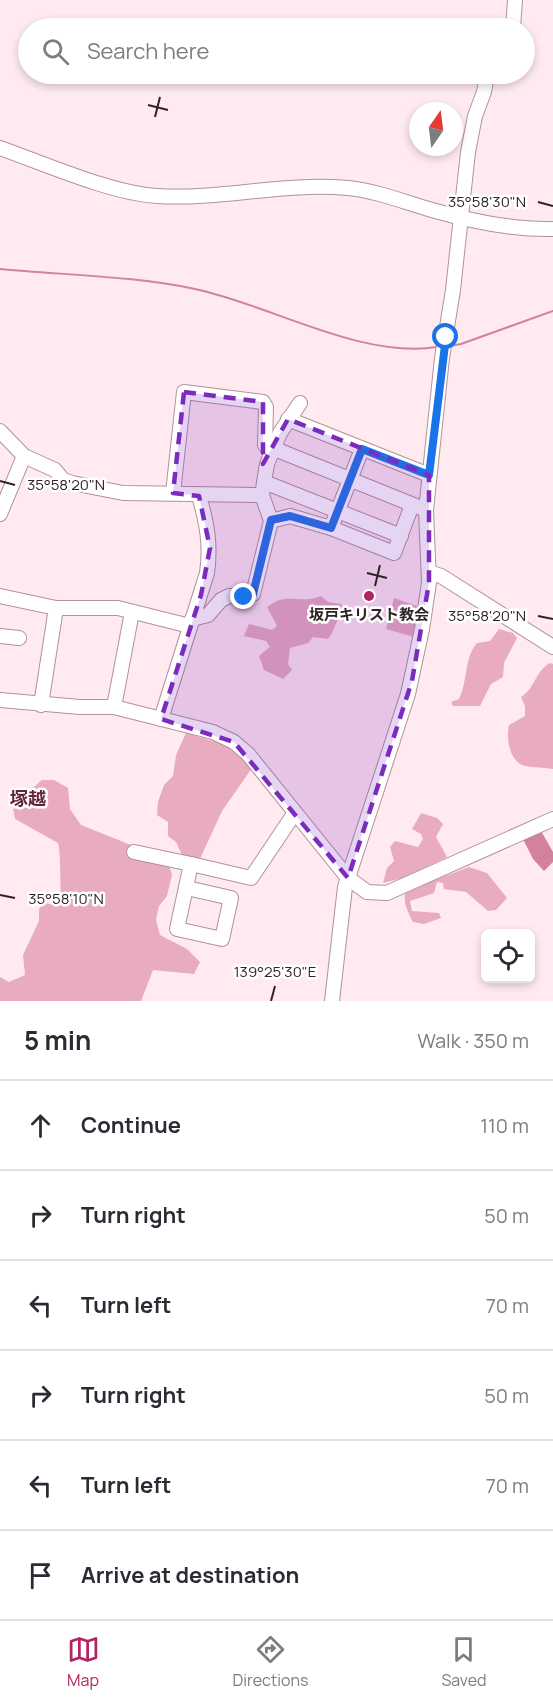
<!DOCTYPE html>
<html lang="en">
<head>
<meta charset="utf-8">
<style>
	:root { --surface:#fff; --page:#f7f7f7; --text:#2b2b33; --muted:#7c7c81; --line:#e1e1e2; --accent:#b02563 }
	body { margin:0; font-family:Manrope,"Noto Sans JP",sans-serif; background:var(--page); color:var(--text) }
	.controls { position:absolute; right:18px; bottom:18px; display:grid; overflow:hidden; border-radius:9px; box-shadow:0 3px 9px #0003 }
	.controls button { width:54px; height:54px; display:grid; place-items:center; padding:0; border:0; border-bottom:2px solid var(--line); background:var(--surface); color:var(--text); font:30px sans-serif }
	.compass { position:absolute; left:409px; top:102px; width:54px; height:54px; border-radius:50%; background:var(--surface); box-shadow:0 3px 9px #0003; rotate:14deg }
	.stop { position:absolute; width:18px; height:18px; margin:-14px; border:4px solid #1a73e8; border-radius:50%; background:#fff }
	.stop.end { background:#1a73e8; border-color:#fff; box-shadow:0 2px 6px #0008 }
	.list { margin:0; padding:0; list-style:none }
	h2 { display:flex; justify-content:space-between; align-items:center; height:78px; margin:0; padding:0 24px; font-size:26px }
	h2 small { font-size:20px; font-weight:400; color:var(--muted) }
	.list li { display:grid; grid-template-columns:39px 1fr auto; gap:18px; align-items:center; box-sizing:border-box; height:90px; padding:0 24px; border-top:2px solid var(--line) }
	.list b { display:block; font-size:22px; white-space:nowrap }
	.list em { font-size:20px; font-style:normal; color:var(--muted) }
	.icon { flex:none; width:33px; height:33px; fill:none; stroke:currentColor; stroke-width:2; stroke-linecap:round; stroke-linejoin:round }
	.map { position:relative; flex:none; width:553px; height:1001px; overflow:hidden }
	.search { position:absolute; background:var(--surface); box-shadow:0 3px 9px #0003; left:18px; right:18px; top:18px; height:66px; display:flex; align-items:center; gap:15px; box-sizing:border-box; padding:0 21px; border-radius:33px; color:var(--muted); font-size:22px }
	.sheet { height:618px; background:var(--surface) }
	nav { display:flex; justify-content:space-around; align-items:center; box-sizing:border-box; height:84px; border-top:2px solid var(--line); background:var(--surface); font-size:16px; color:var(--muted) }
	nav a { display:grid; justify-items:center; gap:3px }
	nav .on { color:var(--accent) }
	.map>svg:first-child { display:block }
	.green { fill:#e8acbe }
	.water { fill:#d2829c }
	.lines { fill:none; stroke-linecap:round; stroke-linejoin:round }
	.stream { stroke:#d2829c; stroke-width:2 }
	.minor-casing { stroke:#b1929b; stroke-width:16 }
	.minor { stroke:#fff; stroke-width:14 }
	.route { stroke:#1a73e8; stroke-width:8 }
	.marked { fill:#7b2cbf; fill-opacity:0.2; stroke:#7b2cbf; stroke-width:4.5; stroke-dasharray:12 8; stroke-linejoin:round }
	.ticks { fill:none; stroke:#2f2326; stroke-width:2 }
	.poi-dot { fill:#b02563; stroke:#fff; stroke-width:2 }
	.labels { text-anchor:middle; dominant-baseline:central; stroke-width:5; stroke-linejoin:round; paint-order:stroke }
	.poi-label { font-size:15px; font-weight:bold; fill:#2f2326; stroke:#fff }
	.quarter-label { font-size:18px; font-weight:bold; fill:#66233d; stroke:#fff }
	.ticks-label { font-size:15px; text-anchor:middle; fill:#2f2326; stroke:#fff; stroke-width:5; stroke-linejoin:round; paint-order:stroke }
</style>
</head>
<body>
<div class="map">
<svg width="553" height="1001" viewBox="0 0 553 1001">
	<rect width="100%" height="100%" fill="#ffeaf0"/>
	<g class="green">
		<path d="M321 596 328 602 341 604 344 610C336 619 335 630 328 639L313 637 308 643 290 648 288 664 292 670 283 679 264 670 259 656 270 647 266 641 244 636 249 624 272 630 277 626 267 607C288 591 298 605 321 596Z"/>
		<path d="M394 598 420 607 414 637 386 629Z"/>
		<path d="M499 629 513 633 517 638 504 663 503 677 491 684 480 706H453L451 702 459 699C468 681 464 658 477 643L490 641Z"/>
		<path d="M550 663 553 664V769C543 767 534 768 525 766 509 762 506 738 509 725L525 716V706L521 697C535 689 535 671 550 663Z"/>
		<path d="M186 733 233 747 252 768 222 811 199 861 183 857 176 842 168 836V822L157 815 158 802 164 785 173 776 176 755Z"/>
		<path d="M42 780H54L68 788 70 809 81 825 161 857 169 865 172 875 167 896 159 906 156 920 160 935 187 949 200 962 194 974 153 970 141 1001H0V977L9 982 25 975 23 955 39 921V909L44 903 55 905 61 897C60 884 61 852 58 843L15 819 13 807 16 793 34 787Z"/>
		<path d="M421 813 437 818 443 824 436 837 447 857 403 878 383 883 387 868 394 861 390 847 395 841 418 847 423 839 421 834 412 829Z"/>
		<path d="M469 867 487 873 507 898 496 910 488 911 466 892 444 889 443 883 437 882 434 893 410 901 412 911 439 913 441 918 424 924 413 922C408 913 402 900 406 891Z"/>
	</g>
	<path class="water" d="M541 831 553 852V862L544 871 533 859 523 839Z"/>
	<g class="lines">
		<g class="stream">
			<path d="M0 269C62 275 135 276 195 289 271 305 360 359 437 347"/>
			<path d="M449 346 461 344 553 311"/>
		</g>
		<defs>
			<g id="minor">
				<path d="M513 28 515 0"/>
				<path d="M0 148C46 164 110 193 157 196 221 200 284 182 348 188 377 191 404 202 432 210 470 221 513 230 553 229"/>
				<path d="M288 419 429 475"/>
				<path d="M0 431 24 456 55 470 63 480 72 483 123 493 262 495"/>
				<path d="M264 482 401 536"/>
				<path d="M173 493 184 392 263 402 266 407 265 445 426 510"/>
				<path d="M0 514 24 456"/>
				<path d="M271 521 290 516 331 528 394 553 412 505"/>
				<path d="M331 528 362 449"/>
				<path d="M429 572 441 576 553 647"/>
				<path d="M0 596 56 608H118L190 626"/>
				<path d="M192 619 208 615 221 600 229 596 244 597 253 594 271 521 262 495 267 464 280 433 300 403"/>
				<path d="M0 636 19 638"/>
				<path d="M0 700 80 707H114L213 732 234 742 248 754 348 878 367 892 387 893 553 819"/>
				<path d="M41 705 56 608"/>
				<path d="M114 707 132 612"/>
				<path d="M161 719 207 573C211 545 207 523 199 496"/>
				<path d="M134 852 191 864 177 929 222 939 231 898 187 888"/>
				<path d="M191 864 251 878 294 814"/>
				<path d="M332 1001 345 887 408 694 422 629 429 583 426 510 442 358 453 290 468 152 475 116 484 92 487 74"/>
			</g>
		</defs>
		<use href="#minor" class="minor-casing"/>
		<use href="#minor" class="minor"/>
	</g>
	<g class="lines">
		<path class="route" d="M244 597 253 594 271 520 290 516 331 528 362 449 429 475 446 337"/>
	</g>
	<path class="marked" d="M184 392 263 402V464L288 419 429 475V583L412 681 348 878 234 742 161 719 201 595 210 548 199 496 173 493Z"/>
	<path class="ticks" d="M148 105 168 110M155 117 160 97M538 202 553 206M0 481 15 485M367 573 387 578M375 586 380 565M538 616 553 619M0 895 15 898M271 1001 275 986"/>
	<circle class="poi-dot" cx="369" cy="596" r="6"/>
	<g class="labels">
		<g class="poi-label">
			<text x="369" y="614">坂戸キリスト教会</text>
		</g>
		<g class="quarter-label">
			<text x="28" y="798">塚越</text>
		</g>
	</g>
	<g class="ticks-label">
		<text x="487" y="207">35°58'30"N</text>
		<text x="66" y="490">35°58'20"N</text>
		<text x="487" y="621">35°58'20"N</text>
		<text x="66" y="904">35°58'10"N</text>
		<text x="275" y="977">139°25'30"E</text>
	</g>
</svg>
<div class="controls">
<button><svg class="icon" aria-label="locate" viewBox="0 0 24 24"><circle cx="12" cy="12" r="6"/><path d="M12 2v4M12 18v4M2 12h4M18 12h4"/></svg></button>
</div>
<svg class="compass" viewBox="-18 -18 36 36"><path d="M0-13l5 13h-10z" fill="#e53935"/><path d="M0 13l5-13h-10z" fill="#7c7c81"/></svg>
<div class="stop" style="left:446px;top:337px"></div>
<div class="stop end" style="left:244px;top:597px"></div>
<div class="search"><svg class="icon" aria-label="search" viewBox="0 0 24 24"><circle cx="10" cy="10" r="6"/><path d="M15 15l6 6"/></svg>Search here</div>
</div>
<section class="sheet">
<h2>5 min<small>Walk · 350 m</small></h2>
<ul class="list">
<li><svg class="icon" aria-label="ahead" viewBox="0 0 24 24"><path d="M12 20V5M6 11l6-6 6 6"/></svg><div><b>Continue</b></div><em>110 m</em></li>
<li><svg class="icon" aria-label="right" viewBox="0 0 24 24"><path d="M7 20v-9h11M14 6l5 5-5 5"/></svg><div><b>Turn right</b></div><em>50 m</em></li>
<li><svg class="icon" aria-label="left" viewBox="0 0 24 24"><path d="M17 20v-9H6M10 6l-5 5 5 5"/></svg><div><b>Turn left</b></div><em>70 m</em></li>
<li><svg class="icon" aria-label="right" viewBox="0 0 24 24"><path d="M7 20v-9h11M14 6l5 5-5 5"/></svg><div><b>Turn right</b></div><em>50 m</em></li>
<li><svg class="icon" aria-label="left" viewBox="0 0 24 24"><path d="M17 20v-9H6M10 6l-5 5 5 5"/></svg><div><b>Turn left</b></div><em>70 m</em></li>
<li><svg class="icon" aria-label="arrive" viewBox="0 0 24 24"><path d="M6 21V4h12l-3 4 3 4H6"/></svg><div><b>Arrive at destination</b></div></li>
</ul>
</section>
<nav>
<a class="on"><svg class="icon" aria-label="map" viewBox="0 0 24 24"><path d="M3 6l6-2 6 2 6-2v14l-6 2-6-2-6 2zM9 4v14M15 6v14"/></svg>Map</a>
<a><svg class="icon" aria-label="directions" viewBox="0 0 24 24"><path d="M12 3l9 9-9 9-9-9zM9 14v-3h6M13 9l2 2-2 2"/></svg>Directions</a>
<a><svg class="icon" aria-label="saved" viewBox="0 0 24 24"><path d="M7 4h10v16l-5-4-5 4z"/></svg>Saved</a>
</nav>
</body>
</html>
